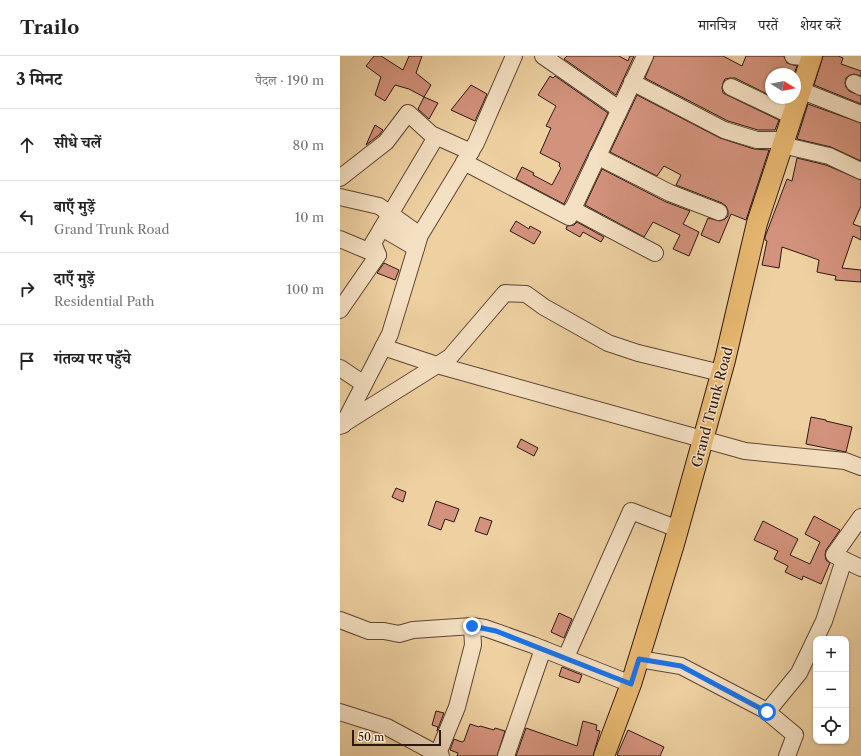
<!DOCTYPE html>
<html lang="hi">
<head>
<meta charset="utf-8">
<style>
	:root { --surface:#fff; --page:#f6f6f6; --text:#222; --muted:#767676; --line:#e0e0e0 }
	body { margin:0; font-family:"Libre Caslon Text","Noto Serif Devanagari",serif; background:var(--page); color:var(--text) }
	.controls { position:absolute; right:12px; bottom:12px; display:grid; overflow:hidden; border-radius:8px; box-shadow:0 1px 3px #0004 }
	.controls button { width:36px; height:36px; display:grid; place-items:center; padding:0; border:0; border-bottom:1px solid var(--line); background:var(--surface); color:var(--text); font:20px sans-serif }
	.compass { position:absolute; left:425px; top:12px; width:36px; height:36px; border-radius:50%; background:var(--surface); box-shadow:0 1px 3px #0004; rotate:100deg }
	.scale { position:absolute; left:12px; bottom:10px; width:89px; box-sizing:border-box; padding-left:4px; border:2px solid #2d1810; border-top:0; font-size:11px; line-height:14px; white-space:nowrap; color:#2d1810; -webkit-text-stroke:3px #f4e0c2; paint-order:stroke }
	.stop { position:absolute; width:12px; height:12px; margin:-9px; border:3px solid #1a73e8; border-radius:50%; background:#fff }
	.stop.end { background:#1a73e8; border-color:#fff; box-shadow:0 1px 4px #0008 }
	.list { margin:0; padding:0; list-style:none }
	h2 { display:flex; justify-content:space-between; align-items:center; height:52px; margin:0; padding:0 16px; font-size:17px }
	h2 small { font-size:13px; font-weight:400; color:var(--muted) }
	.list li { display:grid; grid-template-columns:26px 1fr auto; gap:12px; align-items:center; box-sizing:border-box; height:72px; padding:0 16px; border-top:1px solid var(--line) }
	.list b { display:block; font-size:15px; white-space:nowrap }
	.list p { margin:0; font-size:13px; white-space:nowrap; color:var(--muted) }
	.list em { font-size:13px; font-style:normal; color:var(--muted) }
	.icon { flex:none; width:22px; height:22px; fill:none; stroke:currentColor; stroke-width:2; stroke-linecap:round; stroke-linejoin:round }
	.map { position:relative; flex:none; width:521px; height:700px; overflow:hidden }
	header { display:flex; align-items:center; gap:24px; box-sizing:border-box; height:56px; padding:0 20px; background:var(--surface); border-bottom:1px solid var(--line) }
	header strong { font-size:19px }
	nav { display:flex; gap:22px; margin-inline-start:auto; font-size:14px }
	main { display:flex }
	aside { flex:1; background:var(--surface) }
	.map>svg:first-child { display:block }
	.building { fill:#d3927c; stroke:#2d1810 }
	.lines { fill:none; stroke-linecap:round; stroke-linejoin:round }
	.minor-casing { stroke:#5d4634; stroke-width:18 }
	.major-casing { stroke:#2d1810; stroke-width:22 }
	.minor { stroke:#f4e0c2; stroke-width:16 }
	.major { stroke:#e7b870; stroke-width:20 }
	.route { stroke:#1a73e8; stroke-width:5 }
	.labels { text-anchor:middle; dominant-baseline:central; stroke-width:3; stroke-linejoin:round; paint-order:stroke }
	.street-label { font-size:14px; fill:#2d1810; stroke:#f4e0c2 }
</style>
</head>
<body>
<header>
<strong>Trailo</strong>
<nav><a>मानचित्र</a><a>परतें</a><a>शेयर करें</a></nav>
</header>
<main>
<aside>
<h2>3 मिनट<small>पैदल · 190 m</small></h2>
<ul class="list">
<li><svg class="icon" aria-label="ahead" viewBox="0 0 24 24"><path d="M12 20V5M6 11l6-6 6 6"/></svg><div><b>सीधे चलें</b></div><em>80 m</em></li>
<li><svg class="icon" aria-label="left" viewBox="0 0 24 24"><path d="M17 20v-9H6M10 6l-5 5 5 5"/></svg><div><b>बाएँ मुड़ें</b><p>Grand Trunk Road</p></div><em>10 m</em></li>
<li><svg class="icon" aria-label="right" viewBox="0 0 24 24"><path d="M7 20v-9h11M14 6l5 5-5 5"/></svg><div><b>दाएँ मुड़ें</b><p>Residential Path</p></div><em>100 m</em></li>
<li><svg class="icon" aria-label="arrive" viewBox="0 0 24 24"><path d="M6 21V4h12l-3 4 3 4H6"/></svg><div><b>गंतव्य पर पहुँचे</b></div></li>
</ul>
</aside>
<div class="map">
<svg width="521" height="700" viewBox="0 0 521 700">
	<rect width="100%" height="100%" fill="#eed0a1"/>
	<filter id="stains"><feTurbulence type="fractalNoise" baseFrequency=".005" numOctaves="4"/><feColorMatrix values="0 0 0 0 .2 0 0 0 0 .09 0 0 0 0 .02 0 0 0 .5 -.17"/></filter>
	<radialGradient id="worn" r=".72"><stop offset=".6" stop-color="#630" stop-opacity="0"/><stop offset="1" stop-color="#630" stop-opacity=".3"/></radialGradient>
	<g class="building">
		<path d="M34 0H41L63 14 69 0H82L76 17 91 29 84 41 69 33 55 29 45 45 35 39 41 21 26 10Z"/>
		<path d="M227 0H279L288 5 290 0H294L276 39 224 3Z"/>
		<path d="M314 0H383L402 10 406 0H444L447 7 457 10 454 18H431V40L395 22H390L385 23 383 27 382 32 383 37 387 39 439 64 435 74H418L388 65 305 22Z"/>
		<path d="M483 0H498L503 2 501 8 521 15V20L514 18 510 19 506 22 505 27 506 31 509 35 521 40V48L474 29Z"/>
		<path d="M210 20 213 22 215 20 268 57 224 148 176 123 182 111 194 117 193 119 212 129 221 112 219 110 220 107 200 97 211 72 206 70 216 50 198 39Z"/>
		<path d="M131 29 147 38 135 65 111 54Z"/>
		<path d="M297 39 380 82 414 93 429 94 406 164 391 158 379 187 361 179 368 162 380 165 385 163 388 160V155L386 150 382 147 336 129 341 119 324 110 317 120 270 96Z"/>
		<path d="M84 41 98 47 89 63 78 53Z"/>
		<path d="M468 48 521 67V105L491 91 457 83Z"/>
		<path d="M35 69 43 74 39 79 26 89Z"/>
		<path d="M457 102 486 109 521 124V150L513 168 521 171V184L513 180 502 212 521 214V226L495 224 496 220 477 216 479 204 442 191 439 212 422 209 427 185 425 184V181L447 123 452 125Z"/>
		<path d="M262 113 326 146 350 155 343 168 359 176 349 200 333 193 340 179 313 166 304 181 245 149Z"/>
		<path d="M176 165 189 173 190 170 201 176 194 188 170 175Z"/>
		<path d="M237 166 264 181 261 186 243 176 240 181 226 173 227 170 234 169Z"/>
		<path d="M44 207 59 214 55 224 37 217Z"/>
		<path d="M471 361 486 364V365L512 371 506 396 466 388Z"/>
		<path d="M181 383 198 392 194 400 177 391Z"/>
		<path d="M56 432 66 436 63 446 52 441Z"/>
		<path d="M96 445 119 453 114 466 105 463 101 474 88 469Z"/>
		<path d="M474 460 500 474 486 494 485 499 486 504 490 507 481 528 463 520 462 524 445 516 448 510 434 503 438 495 414 484 423 465 458 483 450 499 470 508 480 486 465 478Z"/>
		<path d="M140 461 152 465 147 479 135 475Z"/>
		<path d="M219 557 232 563 224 582 211 576Z"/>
		<path d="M222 611 242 619 239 627 219 620Z"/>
		<path d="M96 655 104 657 97 675 98 671 92 669Z"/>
		<path d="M243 665 257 669 256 674 260 675 253 700H176L186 672 237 690Z"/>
		<path d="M130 668 139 671 140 670 154 674 155 672 165 675 157 700H117L118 697 110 694 114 683 122 686 124 685Z"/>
		<path d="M288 674 324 691 320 700H280L277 699Z"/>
	</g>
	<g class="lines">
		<defs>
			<g id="minor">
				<path d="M203 0 279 53"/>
				<path d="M453 0 471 2"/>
				<path d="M292 26 384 74 417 84H444"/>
				<path d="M514 27 521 31"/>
				<path d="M391 31 452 60"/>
				<path d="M460 34 521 58"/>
				<path d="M442 89 489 100 521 115"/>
				<path d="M257 100 330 137 379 156"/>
				<path d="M124 106 229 161 305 0"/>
				<path d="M0 122 46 86 68 57 91 78 131 96"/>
				<path d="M0 141 39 150 80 179"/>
				<path d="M232 153 315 197"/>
				<path d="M42 172 76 192"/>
				<path d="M0 183 38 199"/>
				<path d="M0 254 38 199 33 187 96 81"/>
				<path d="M43 291 97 309 405 395 505 405 521 411"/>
				<path d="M0 312 24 328"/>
				<path d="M3 369 50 278 80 179 136 87 174 0"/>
				<path d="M0 370 110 301 165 237 186 238 204 251 268 287 298 297 381 317"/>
				<path d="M521 461 494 499 521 512"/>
				<path d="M0 564 29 575H44L59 578 73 574 132 570 145 572 193 589 291 628"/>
				<path d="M226 601 291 455 338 473"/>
				<path d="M299 603 341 610 425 654 455 679 447 700"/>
				<path d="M0 656 47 671 101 700"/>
				<path d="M427 656 459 617 484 565 504 504"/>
				<path d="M97 700 117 651 133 589 132 570"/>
				<path d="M166 700 203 593"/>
			</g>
			<path id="major" d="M264 700 291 628 334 488 385 304 417 167 472 0"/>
		</defs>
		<use href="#minor" class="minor-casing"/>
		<use href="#major" class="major-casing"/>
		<use href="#minor" class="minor"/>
		<use href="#major" class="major"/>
	</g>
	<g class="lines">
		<path class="route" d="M132 570 156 575 291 628 299 603 341 610 427 656"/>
	</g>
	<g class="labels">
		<g class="street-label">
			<text transform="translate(372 351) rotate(-75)">Grand Trunk Road</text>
		</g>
	</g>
	<rect width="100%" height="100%" filter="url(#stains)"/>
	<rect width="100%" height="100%" fill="url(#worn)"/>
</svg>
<div class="controls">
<button>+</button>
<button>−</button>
<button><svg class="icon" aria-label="locate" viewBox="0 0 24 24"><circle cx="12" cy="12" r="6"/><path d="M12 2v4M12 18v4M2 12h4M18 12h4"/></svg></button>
</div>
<svg class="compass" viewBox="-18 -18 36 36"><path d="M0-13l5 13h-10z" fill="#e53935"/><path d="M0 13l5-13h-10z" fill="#767676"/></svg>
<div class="scale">50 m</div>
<div class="stop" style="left:427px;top:656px"></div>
<div class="stop end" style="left:132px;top:570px"></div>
</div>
</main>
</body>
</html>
